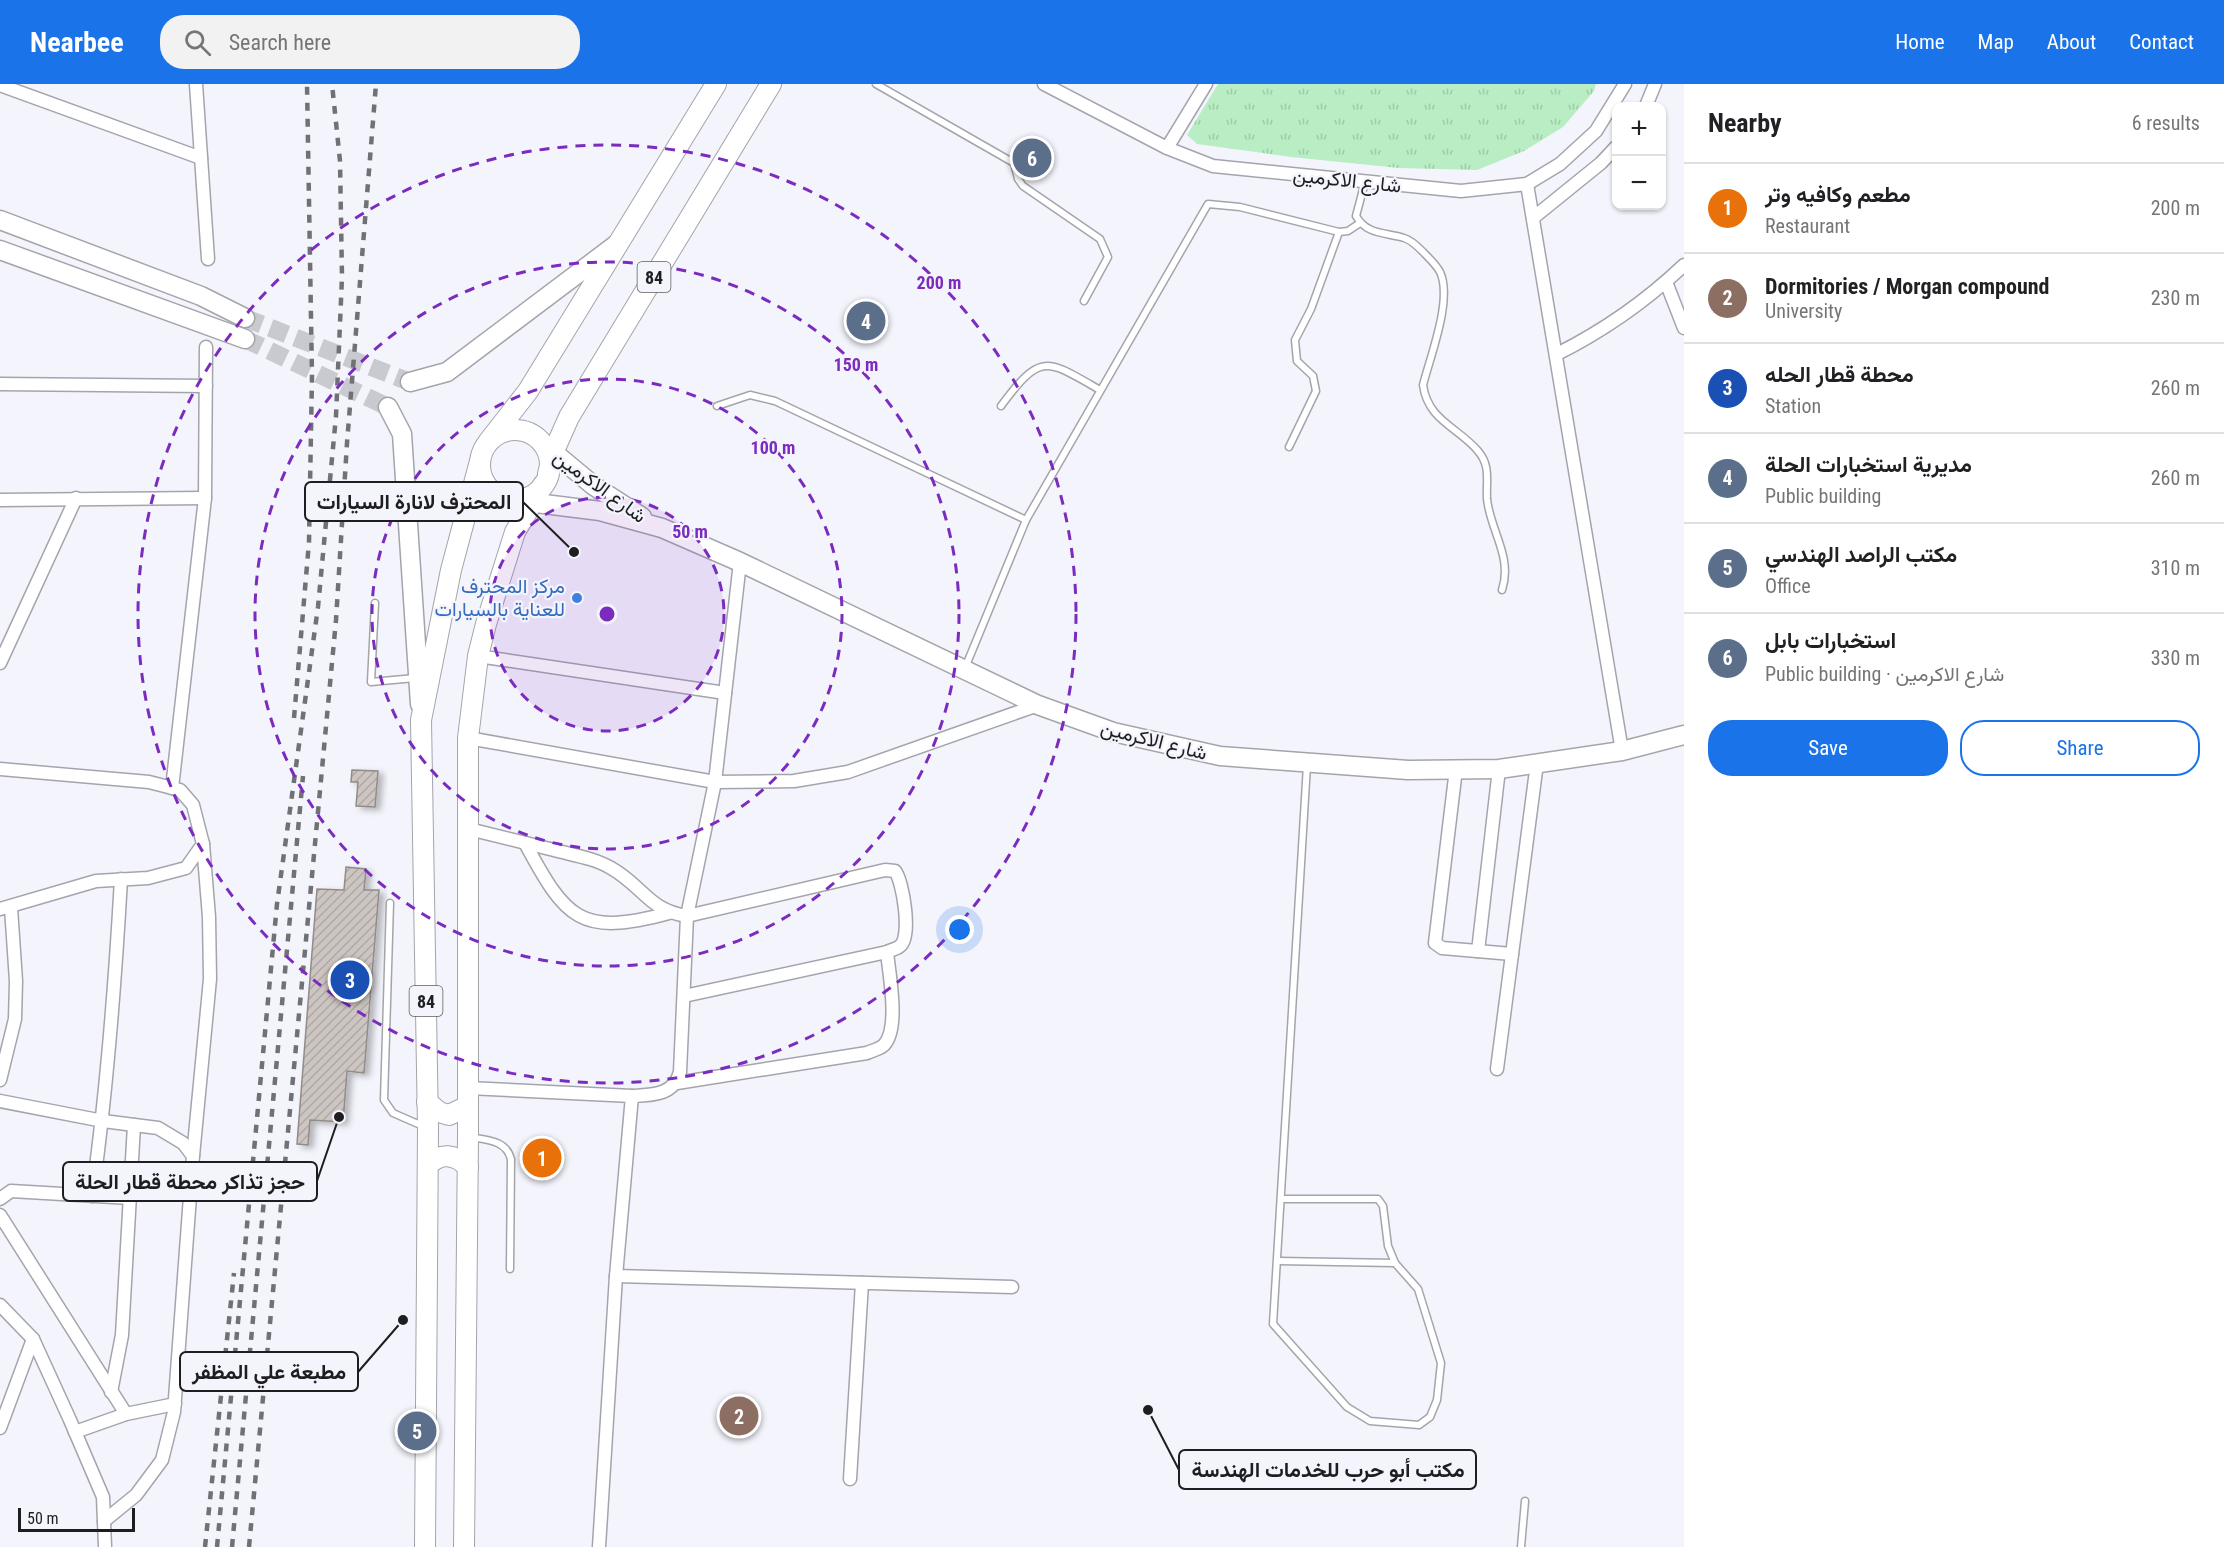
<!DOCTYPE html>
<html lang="en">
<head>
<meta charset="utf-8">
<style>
	:root { --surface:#fff; --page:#f2f2f2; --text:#202124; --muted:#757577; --line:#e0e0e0; --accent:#1a73e8 }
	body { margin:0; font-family:"Roboto Condensed",Vazirmatn,sans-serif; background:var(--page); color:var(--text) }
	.controls { position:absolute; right:18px; top:18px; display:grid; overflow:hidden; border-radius:12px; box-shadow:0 2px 4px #0004 }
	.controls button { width:54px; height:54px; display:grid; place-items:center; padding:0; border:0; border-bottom:2px solid var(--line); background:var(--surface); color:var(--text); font:30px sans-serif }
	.scale { position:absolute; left:18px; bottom:15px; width:117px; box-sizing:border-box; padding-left:6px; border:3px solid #1e1e20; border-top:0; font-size:16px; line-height:21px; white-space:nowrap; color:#1e1e20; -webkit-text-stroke:4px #f4f4fc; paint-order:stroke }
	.you { position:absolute; left:960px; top:846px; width:21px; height:21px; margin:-15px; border:4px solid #fff; border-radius:50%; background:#1a73e8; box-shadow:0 0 0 9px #1a73e833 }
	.badge { display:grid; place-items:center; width:39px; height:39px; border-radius:50%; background:var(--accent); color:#fff; font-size:20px; font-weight:700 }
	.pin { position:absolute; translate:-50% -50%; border:3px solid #fff; box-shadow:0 2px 6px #0006 }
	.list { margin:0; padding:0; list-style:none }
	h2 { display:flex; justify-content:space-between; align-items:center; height:78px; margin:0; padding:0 24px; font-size:26px }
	h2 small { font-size:20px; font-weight:400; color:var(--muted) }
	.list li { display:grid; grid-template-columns:39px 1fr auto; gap:18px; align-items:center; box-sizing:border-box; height:90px; padding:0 24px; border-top:2px solid var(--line) }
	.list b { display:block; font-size:22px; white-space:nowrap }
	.list p { margin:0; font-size:20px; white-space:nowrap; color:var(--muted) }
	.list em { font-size:20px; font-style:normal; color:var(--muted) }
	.actions { display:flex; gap:12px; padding:18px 24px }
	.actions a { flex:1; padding:14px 0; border:2px solid var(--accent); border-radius:24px; text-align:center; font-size:21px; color:var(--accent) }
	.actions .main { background:var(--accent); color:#fff }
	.icon { flex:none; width:33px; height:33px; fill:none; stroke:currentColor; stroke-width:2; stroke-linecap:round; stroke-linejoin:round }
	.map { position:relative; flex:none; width:1684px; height:1463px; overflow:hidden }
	header { display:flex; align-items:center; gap:36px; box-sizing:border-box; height:84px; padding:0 30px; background:var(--accent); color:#fff }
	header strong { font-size:28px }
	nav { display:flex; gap:33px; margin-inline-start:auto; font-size:21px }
	.search { width:420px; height:54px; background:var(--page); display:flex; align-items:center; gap:15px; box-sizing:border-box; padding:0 21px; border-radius:24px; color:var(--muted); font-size:22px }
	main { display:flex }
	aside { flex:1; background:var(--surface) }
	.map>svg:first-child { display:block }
	.park { fill:url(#park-tufts) }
	.building { fill:url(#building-hatch); stroke:#928c88; stroke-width:1.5; filter:url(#shadow) }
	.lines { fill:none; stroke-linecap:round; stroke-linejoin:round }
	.secondary-tunnel { stroke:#c9c9d0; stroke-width:18; stroke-dasharray:18 9; stroke-linecap:butt }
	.lane-casing { stroke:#a4a4ab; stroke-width:9 }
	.street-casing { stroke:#a4a4ab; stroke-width:15 }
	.secondary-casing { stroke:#a4a4ab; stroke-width:21 }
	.primary-casing { stroke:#a4a4ab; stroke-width:22 }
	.lane { stroke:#fff; stroke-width:6 }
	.street { stroke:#fff; stroke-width:12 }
	.secondary { stroke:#fff; stroke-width:18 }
	.primary { stroke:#fff; stroke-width:20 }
	.rail { stroke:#717175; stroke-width:4.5; stroke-dasharray:8 8; stroke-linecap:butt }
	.ring { fill:none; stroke:#7b2cbf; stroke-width:3; stroke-dasharray:10 8 }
	.shop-dot { fill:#3f7fe0; stroke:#f4f4fc; stroke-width:2 }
	.labels { text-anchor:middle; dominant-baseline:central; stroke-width:4.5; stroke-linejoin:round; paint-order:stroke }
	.shield { fill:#f4f4fc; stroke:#5e5e62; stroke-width:1.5 }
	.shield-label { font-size:18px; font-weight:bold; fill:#1e1e20 }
	.street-label { font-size:20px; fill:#1e1e20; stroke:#f4f4fc }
	.shop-label { font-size:20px; fill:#366cbe; stroke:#f4f4fc; text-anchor:end }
	.centre { fill:#7b2cbf; stroke:#f4f4fc; stroke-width:3 }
	.ring-label { font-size:18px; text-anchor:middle; font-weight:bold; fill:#7b2cbf; stroke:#f4f4fc; stroke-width:4.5; stroke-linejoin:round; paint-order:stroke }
	.leader { fill:none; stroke:#1e1e20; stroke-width:2 }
	.callout-dot { fill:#1e1e20; stroke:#f4f4fc; stroke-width:2 }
	.callout { fill:#f4f4fc; stroke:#1e1e20; stroke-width:2 }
	.callout-label { font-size:21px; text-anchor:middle; font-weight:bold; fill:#1e1e20 }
</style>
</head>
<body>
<header>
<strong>Nearbee</strong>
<div class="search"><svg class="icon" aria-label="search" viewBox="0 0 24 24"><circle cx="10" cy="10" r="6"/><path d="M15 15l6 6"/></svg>Search here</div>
<nav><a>Home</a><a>Map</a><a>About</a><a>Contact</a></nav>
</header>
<main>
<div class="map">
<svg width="1684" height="1463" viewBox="0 0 1684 1463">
	<defs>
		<pattern id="park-tufts" width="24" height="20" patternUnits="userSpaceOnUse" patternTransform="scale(1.5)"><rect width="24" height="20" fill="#b9edc3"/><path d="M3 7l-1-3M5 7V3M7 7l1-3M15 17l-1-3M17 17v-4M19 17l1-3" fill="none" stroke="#9fcba7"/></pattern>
		<pattern id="building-hatch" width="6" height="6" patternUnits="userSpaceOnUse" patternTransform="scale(1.5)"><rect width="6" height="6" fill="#ccc5c1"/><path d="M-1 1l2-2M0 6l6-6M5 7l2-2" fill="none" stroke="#afa9a6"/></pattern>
		<filter id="shadow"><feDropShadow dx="5" dy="3" stdDeviation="3" flood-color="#0004"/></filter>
	</defs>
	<rect width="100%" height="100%" fill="#f4f4fc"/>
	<path class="park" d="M1218 0H1596L1594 7 1563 43 1524 67 1477 86 1399 84 1291 73 1197 60 1187 51Z"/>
	<g class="building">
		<path d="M352 686 378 687 375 723 356 722 358 698H351Z"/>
		<path d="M346 783 366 785 364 806H379L364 989 347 987 343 1038 310 1036 308 1061 297 1060 317 805 344 806Z"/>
	</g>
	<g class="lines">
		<g class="secondary-tunnel">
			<path d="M245 234 410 298"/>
			<path d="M245 255 388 323"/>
		</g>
		<defs>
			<g id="lane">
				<path d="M876 0 1014 79 1018 95 1023 102 1100 155 1108 173 1084 217"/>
				<path d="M1365 98 1356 132C1367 151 1384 148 1404 154 1412 156 1419 164 1425 170 1430 175 1437 182 1440 188 1453 215 1430 273 1423 301 1428 337 1458 343 1478 367 1491 382 1486 397 1487 415 1490 446 1513 473 1502 506"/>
				<path d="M717 322 750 311 775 317 1026 436"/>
				<path d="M1001 322C1041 268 1046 275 1100 306"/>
				<path d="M1289 363 1316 307 1313 292 1297 277 1295 256 1311 225 1339 148"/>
				<path d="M375 519 371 598 415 594"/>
				<path d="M965 584 1026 436 1208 120 1240 123 1339 148 1348 147 1360 139"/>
				<path d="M390 819 384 1016 393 1029 425 1043"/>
				<path d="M470 1053C487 1056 506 1056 511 1075L510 1185"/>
				<path d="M1282 1115H1378L1383 1122 1388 1162 1395 1179 1418 1205 1441 1279 1437 1316 1430 1333 1419 1341 1370 1337 1347 1323 1273 1240 1307 681"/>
				<path d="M1278 1177 1395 1179"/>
				<path d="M1521 1463 1525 1417"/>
			</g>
			<g id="street">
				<path d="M196 0 208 175"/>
				<path d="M1044 0 1167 64 1213 82 1461 107 1527 100 1560 80 1596 47 1625 0"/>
				<path d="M0 1 201 74"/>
				<path d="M1646 22 1655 0"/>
				<path d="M1167 64 1206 0"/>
				<path d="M1527 100 1622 667"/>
				<path d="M1533 134 1601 79 1616 63"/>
				<path d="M1666 198 1684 244"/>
				<path d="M1557 270C1605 246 1645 218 1684 181"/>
				<path d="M0 300 206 302"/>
				<path d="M0 416 205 414"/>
				<path d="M478 572 725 609"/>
				<path d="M0 579 76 414"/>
				<path d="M468 654 715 698 794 697 848 688 1038 621"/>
				<path d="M0 685 149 698 180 706 193 721 203 760 186 784 148 794 96 797 0 825"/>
				<path d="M1456 685 1435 859 1442 864 1512 870"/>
				<path d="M172 704 205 414 206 263"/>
				<path d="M469 745C497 752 525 759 554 766 573 771 594 774 611 784 643 802 648 826 687 832L885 786 895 787C903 797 912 853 900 862 897 865 890 866 887 868L684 912"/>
				<path d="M525 759C566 835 580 853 669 829"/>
				<path d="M1478 867 1499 685"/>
				<path d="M1497 985 1537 679"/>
				<path d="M0 996 15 935 16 897 11 824"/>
				<path d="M677 999 867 969C871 967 880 965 884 961 900 944 889 890 887 868"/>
				<path d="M468 1004 632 1012 616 1192 1012 1203"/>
				<path d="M632 1012C653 1011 674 1011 680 988L687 832 715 698 740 478"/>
				<path d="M0 1017 103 1037 158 1044 183 1059 193 1072"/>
				<path d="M92 1112C107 1007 115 901 121 795"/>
				<path d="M0 1115 11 1107 130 1114"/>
				<path d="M0 1131 126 1330"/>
				<path d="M0 1221 33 1255 70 1336 103 1413 105 1463"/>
				<path d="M111 1308 122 1251 134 1041"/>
				<path d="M0 1344 33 1255"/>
				<path d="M75 1348 126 1330 175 1320"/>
				<path d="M850 1395 862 1199"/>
				<path d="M104 1437 136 1411 162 1376 174 1328 193 1072 210 895 209 833 203 760"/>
				<path d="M599 1463 616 1192"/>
			</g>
			<g id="secondary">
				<path d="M0 136 201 212 245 234"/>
				<path d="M0 166 245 255"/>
				<path d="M410 298 447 288 617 160"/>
				<path d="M388 323 402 350 420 620"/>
				<path d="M540 357 594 402 642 433"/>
				<path d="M512 416 600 427 662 444 740 478 1038 621 1113 648 1220 672 1408 686 1499 685 1622 667 1684 651"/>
			</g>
			<g id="primary">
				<circle cx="515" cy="381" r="35"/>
				<path d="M489 357 528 307 716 0"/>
				<path d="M548 390 553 369 569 333 771 0"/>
				<path d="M427 1018 439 1028 449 1031 468 1022"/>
				<path d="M428 1081C441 1068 455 1070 468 1083"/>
				<path d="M425 1463 428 1044 421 636 451 486 480 377"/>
				<path d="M464 1463 468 1053V654L478 572 486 540 515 448 543 401"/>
			</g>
		</defs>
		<use href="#lane" class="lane-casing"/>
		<use href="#street" class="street-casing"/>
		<use href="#secondary" class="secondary-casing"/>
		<use href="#primary" class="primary-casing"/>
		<use href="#lane" class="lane"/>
		<use href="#street" class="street"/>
		<use href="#secondary" class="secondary"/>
		<use href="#primary" class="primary"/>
		<g class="rail">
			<path d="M294 634 309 458 312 292 307 0"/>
			<path d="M205 1463 234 1189"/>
			<path d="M217 1463 277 820 318 523 336 332 342 193 340 77 332 0"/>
			<path d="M232 1463 303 692"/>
			<path d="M249 1463 336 536 347 359 376 0"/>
		</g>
	</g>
	<circle cx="607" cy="530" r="117" fill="#7b2cbf" fill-opacity=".12"/>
	<g class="ring">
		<circle cx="607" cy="530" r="117"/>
		<circle cx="607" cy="530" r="235"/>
		<circle cx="607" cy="530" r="352"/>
		<circle cx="607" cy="530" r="469"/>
	</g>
	<circle class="shop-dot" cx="577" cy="514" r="6"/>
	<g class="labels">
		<g class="shield">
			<rect x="637.5" y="178" width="33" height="30" rx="4.5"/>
			<rect x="409.5" y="902" width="33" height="30" rx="4.5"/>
		</g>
		<g class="shield-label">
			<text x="654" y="193">84</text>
			<text x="426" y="917">84</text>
		</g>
		<g class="street-label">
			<text transform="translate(1347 96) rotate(6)">شارع الاكرمين</text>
			<text transform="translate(600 402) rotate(36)">شارع الاكرمين</text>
			<text transform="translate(1154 656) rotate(14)">شارع الاكرمين</text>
		</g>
		<g class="shop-label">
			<text x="565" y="502">مركز المحترف<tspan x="565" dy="23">للعناية بالسيارات</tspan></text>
		</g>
	</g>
	<circle cx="607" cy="530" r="9" class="centre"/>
	<g class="ring-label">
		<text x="939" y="205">200 m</text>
		<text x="856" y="287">150 m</text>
		<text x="773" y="370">100 m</text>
		<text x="690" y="454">50 m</text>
	</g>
	<path class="leader" d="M574 468L523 418M339 1033L317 1097M403 1236L358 1288M1148 1326L1179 1386"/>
	<g class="callout-dot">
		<circle cx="574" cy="468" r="6"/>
		<circle cx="339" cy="1033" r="6"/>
		<circle cx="403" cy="1236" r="6"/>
		<circle cx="1148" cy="1326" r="6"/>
	</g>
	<g class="callout">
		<rect x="305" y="398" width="218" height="39" rx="6"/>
		<rect x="63" y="1078" width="254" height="39" rx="6"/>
		<rect x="180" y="1268" width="178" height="39" rx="6"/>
		<rect x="1179" y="1366" width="297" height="39" rx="6"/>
	</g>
	<g class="callout-label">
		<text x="414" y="425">المحترف لانارة السيارات</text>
		<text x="190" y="1105">حجز تذاكر محطة قطار الحلة</text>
		<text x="269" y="1295">مطبعة علي المظفر</text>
		<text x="1328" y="1393">مكتب أبو حرب للخدمات الهندسة</text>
	</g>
</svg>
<div class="controls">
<button>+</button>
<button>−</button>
</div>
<div class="scale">50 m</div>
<div class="you"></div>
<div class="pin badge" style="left:542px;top:1074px;background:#e8710a">1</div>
<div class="pin badge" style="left:739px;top:1332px;background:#8d6e63">2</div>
<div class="pin badge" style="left:350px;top:896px;background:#1a4fb4">3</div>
<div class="pin badge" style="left:866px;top:237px;background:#5c6f8a">4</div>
<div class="pin badge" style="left:417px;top:1347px;background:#5c6f8a">5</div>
<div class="pin badge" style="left:1032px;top:74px;background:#5c6f8a">6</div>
</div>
<aside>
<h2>Nearby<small>6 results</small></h2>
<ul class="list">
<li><span class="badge" style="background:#e8710a">1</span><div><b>مطعم وكافيه وتر</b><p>Restaurant</p></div><em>200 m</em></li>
<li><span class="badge" style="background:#8d6e63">2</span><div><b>Dormitories / Morgan compound</b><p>University</p></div><em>230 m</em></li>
<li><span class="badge" style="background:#1a4fb4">3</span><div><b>محطة قطار الحله</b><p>Station</p></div><em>260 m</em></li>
<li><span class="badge" style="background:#5c6f8a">4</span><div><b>مديرية استخبارات الحلة</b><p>Public building</p></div><em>260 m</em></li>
<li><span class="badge" style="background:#5c6f8a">5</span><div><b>مكتب الراصد الهندسي</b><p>Office</p></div><em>310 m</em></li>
<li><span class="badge" style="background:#5c6f8a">6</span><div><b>استخبارات بابل</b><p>Public building · شارع الاكرمين</p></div><em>330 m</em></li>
</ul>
<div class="actions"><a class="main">Save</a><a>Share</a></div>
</aside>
</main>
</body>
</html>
